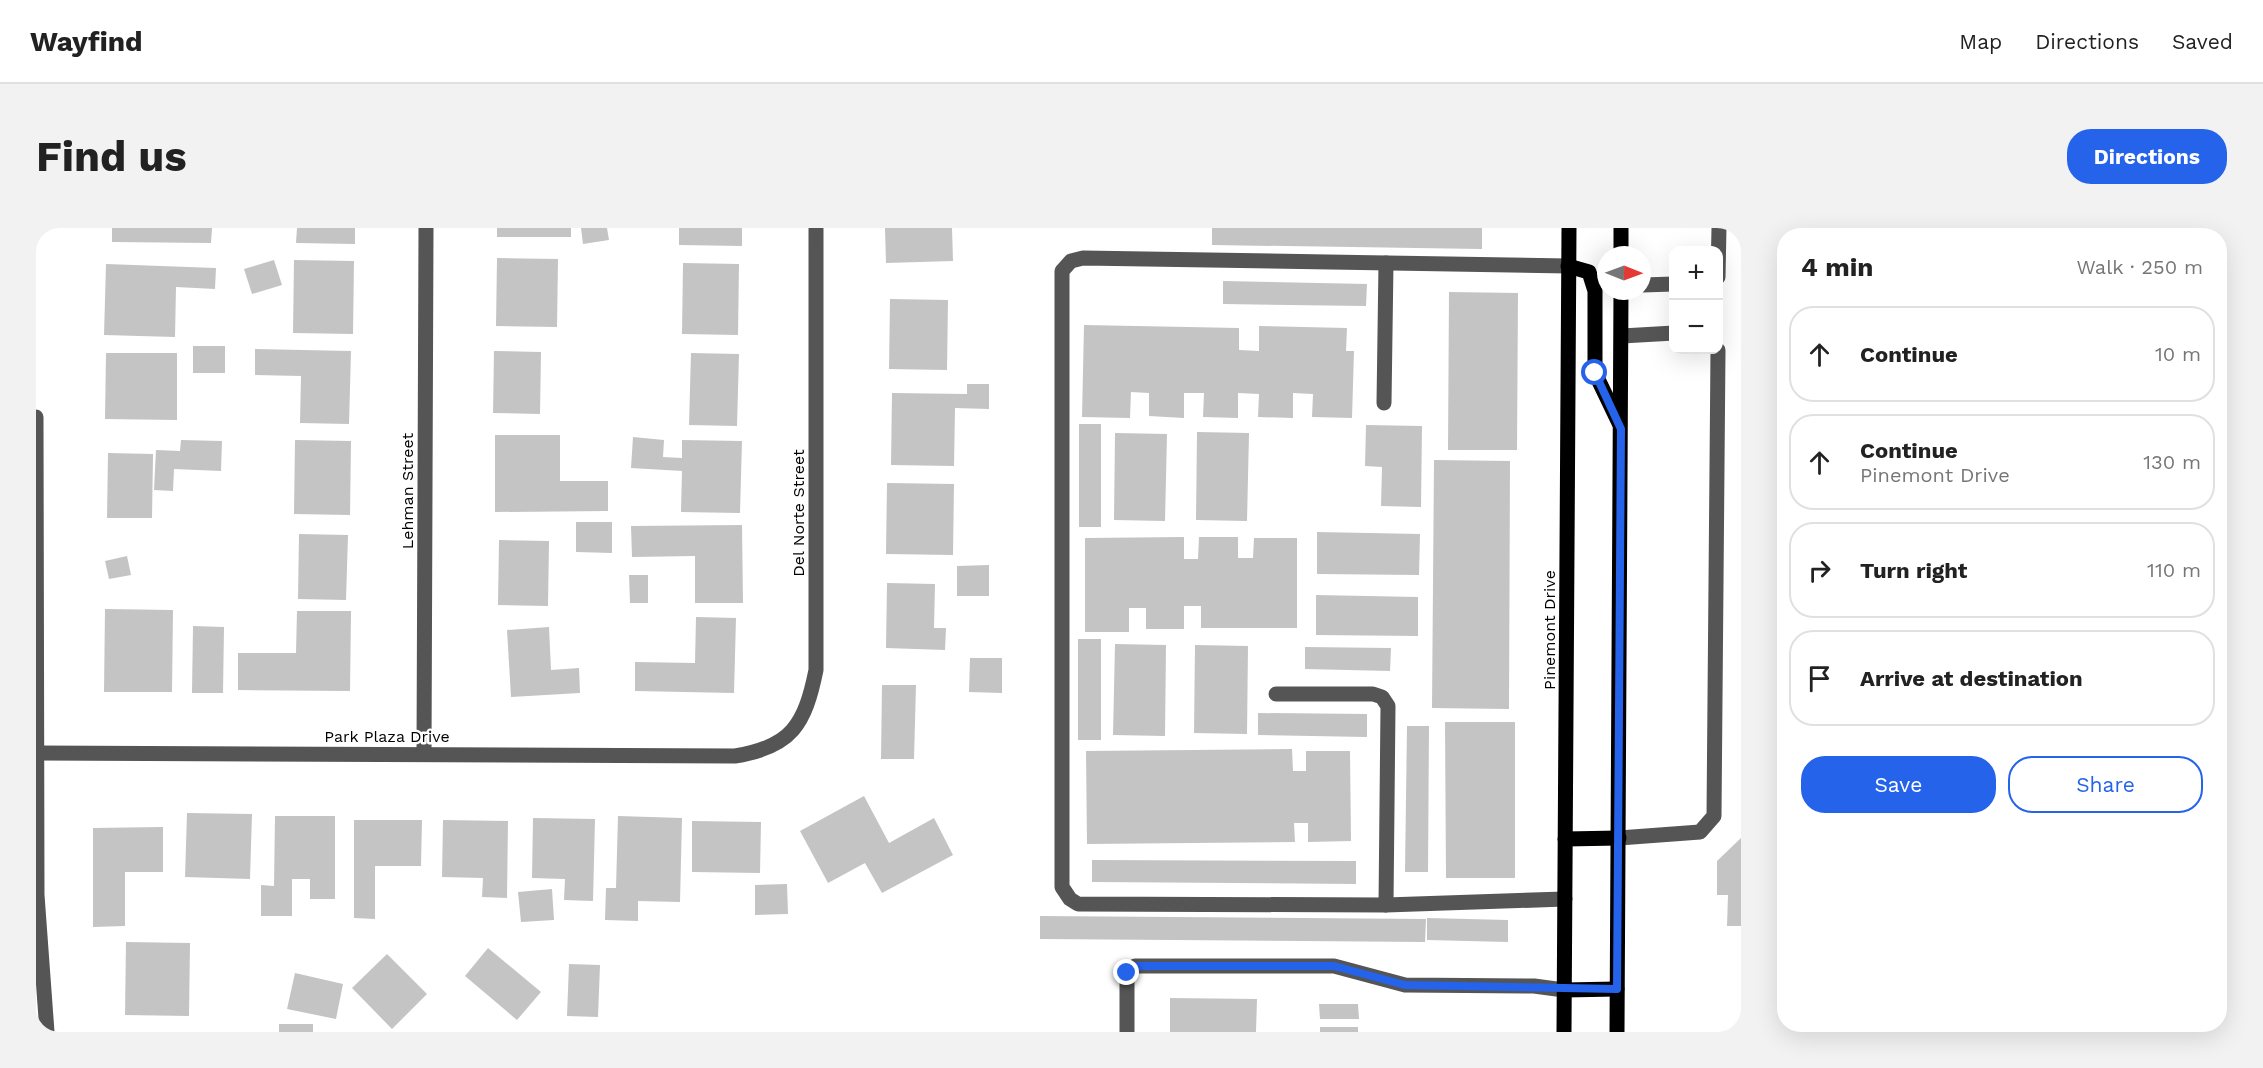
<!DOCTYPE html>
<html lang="en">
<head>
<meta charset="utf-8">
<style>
	:root { --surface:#fff; --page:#f2f2f2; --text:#222; --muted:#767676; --line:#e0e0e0; --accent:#2563eb }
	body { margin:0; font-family:"Work Sans",sans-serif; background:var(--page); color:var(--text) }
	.controls { position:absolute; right:18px; top:18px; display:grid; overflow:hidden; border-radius:12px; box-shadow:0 6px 24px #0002 }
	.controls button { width:54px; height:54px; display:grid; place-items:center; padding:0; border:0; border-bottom:2px solid var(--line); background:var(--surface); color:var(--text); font:30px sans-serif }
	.compass { position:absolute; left:1561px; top:18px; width:54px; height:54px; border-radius:50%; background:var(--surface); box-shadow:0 6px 24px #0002; rotate:91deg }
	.stop { position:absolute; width:18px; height:18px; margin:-14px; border:4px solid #2563eb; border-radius:50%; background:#fff }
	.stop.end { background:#2563eb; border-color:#fff; box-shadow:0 2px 6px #0008 }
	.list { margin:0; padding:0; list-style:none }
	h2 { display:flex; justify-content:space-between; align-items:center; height:78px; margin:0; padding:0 24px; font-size:26px }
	h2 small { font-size:20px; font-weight:400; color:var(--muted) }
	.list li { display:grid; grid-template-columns:39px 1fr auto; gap:18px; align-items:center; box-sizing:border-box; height:96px; margin:0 12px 12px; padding:0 12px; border:2px solid var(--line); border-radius:24px }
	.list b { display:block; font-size:22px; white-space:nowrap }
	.list p { margin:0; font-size:20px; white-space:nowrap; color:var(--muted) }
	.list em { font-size:20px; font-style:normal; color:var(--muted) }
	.actions { display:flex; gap:12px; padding:18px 24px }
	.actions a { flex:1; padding:14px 0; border:2px solid var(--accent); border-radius:24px; text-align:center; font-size:21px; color:var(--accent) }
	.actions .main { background:var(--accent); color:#fff }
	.icon { flex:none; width:33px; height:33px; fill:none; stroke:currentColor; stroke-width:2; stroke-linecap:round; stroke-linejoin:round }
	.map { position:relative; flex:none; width:1705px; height:804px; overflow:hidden; border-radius:24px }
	header { display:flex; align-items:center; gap:36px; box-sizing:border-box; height:84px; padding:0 30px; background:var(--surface); border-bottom:2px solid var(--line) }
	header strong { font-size:28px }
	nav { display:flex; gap:33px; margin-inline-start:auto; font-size:21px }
	.intro { display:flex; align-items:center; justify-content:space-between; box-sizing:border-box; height:144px; padding:0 36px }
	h1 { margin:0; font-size:42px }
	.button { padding:15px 27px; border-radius:24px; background:var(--accent); color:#fff; font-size:21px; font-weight:700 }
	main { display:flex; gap:36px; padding:0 36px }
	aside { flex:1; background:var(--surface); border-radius:24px; box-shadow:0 6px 24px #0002 }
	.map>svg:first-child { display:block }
	.building { fill:#c4c4c4 }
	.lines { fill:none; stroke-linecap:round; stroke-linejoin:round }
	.minor { stroke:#555; stroke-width:15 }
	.major { stroke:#000; stroke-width:15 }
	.route { stroke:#2563eb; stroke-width:8 }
	.labels { text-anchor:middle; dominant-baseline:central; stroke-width:5; stroke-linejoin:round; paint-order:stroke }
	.street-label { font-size:16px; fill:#000; stroke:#fff }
</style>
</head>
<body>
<header>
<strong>Wayfind</strong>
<nav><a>Map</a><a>Directions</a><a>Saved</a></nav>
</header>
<div class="intro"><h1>Find us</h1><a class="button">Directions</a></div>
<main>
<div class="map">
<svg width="1705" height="804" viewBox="0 0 1705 804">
	<rect width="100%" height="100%" fill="#fff"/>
	<g class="building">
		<path d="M76 0H176L175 15 76 14Z"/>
		<path d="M261 0H319V16L260 15Z"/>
		<rect x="461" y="0" width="74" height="9"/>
		<path d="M545 0H571L573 12 547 16Z"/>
		<path d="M643 0H706V18L643 17Z"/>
		<path d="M849 0H916L917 33 850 35Z"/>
		<path d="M1176 0H1446V21L1176 17Z"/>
		<path d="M461 30 522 31 521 99 460 98Z"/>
		<path d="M238 32 246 57 216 66 208 41Z"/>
		<path d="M258 32 318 33 317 106 257 105Z"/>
		<path d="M647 35 703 36 702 107 646 106Z"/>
		<path d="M70 36 180 40 179 61 140 59 139 109 68 107Z"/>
		<path d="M1187 53 1331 56 1330 78 1187 76Z"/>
		<path d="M1413 64 1482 65 1481 222H1412Z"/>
		<path d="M854 71 912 72 911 142 853 141Z"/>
		<path d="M1048 97 1203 100V122L1223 123V98L1311 100 1310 123H1318L1316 190 1276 189 1277 166 1257 165V190L1222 189 1223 166 1202 165V190L1167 189 1168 165H1148V190L1113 188V165L1095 164 1094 190 1046 189Z"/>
		<rect x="157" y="118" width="32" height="27"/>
		<path d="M219 121 315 123 313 196 264 195 265 148 219 147Z"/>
		<path d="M458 123 505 124 504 186 457 185Z"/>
		<path d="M70 125H141V192L69 191Z"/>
		<path d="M655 125 703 126 701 198 653 197Z"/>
		<path d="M931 156H953V181L919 180 918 238 855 237 856 165 931 166Z"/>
		<rect x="1043" y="196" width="22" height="103"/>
		<path d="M1330 197 1386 198 1385 279 1345 278 1346 239 1329 238Z"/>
		<path d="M1161 204 1213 205 1211 293 1160 292Z"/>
		<path d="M1079 205 1131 206 1129 293 1078 292Z"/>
		<path d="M459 207H524V253H572V283L459 284Z"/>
		<path d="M597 209 628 212 627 229 646 230V212L706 213 704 285 645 284 646 243 595 240Z"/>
		<path d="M145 212 186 213 185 243 138 241 137 263 118 262 120 222 144 223Z"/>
		<path d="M259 212 315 213 314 287 258 286Z"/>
		<path d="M72 225 117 226 116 290H71Z"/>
		<path d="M1398 232 1474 233 1473 481 1396 480Z"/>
		<path d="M851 255 918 256 917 327 850 326Z"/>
		<path d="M540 294H576V325L540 324Z"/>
		<path d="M706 297 707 375H659V328L596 329 595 298Z"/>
		<path d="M1281 304 1384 306 1383 347 1281 346Z"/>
		<path d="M263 306 312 307 310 372 262 371Z"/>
		<path d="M1148 309V331H1162L1163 309H1202V330H1217L1218 310H1261V400H1165V378H1148V401H1110V380H1093V404H1049V310Z"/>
		<path d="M463 312 513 313 512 378 462 377Z"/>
		<path d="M91 328 95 347 73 351 69 333Z"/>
		<path d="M953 337V368H921V338Z"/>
		<path d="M593 347H612V375H594Z"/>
		<path d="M851 355 899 356 898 400H910L909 422 850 420Z"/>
		<path d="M1280 367 1382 369V408L1280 407Z"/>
		<path d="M69 381 137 382 136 464H68Z"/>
		<path d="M261 383H315L314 463 202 462V425H260Z"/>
		<path d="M660 389 700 390 698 465 599 463V434L659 435Z"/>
		<path d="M157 398 188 399 187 465H156Z"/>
		<path d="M513 399 515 442 543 440 544 465 475 469 471 402Z"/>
		<rect x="1042" y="411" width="23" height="101"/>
		<path d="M1079 416 1130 417 1129 508 1077 507Z"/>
		<path d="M1159 417 1212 418 1211 506 1158 505Z"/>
		<path d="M1269 419 1355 420 1354 443 1269 441Z"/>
		<path d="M934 430H966V465L933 464Z"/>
		<path d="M846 457H880L878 531H845Z"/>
		<path d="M1222 485 1331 486V509L1222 507Z"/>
		<path d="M1409 494H1479V650H1410Z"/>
		<path d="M1371 498H1393L1392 644H1369Z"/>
		<path d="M1256 521 1257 543H1270V523H1314L1315 613 1272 614V595H1258L1259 614 1051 616 1050 523Z"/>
		<path d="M828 568 853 615 898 590 917 627 846 665 829 635 792 655 764 603Z"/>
		<path d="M151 585 216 586 214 651 149 649Z"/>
		<path d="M239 588H299V671H274V651H256V688H225V657L238 658Z"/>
		<path d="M582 588 646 590 644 674 602 673V693L569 692 570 660H580Z"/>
		<path d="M497 590 559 591 557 673 528 672 529 651 496 650Z"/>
		<path d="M318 592H386L385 638H339V691L318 690Z"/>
		<path d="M407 592 472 593 471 670 446 669 447 650 406 649Z"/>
		<path d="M656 593 725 594 724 645 656 644Z"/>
		<path d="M127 599V644H89V698L57 699V600Z"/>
		<path d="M1705 610V698H1691L1692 667H1681V633Z"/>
		<path d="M1056 632 1320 633V656L1056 654Z"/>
		<path d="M751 656 752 686 719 687V657Z"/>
		<path d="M516 661 518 692 485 694 482 664Z"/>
		<path d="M1004 688 1390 691 1389 714 1004 711Z"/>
		<path d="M1391 690 1472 692V714L1391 712Z"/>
		<path d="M90 714 154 715 153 788 89 787Z"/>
		<path d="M452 720 505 764 481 792 429 748Z"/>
		<path d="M351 726 391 766 356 801 316 760Z"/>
		<path d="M533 736 564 737 562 789 531 788Z"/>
		<path d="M259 745 307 756 300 791 251 781Z"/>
		<path d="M1134 770 1221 771 1220 804H1134Z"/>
		<path d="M1283 776H1322L1323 791H1284Z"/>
		<rect x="243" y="796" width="34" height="8"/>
		<rect x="1284" y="799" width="38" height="5"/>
	</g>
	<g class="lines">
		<g class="minor">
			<path d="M1682 49 1683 0"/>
			<path d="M1606 57 1638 56"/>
			<path d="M1586 108 1638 105"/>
			<path d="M1348 175 1350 35"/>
			<path d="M0 189 1 667 11 804"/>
			<path d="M1240 466H1337L1346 469 1352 478 1350 677"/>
			<path d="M1 525 699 528C756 519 769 496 780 442V0"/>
			<path d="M388 525 390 0"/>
			<path d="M1583 610 1664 604 1678 588 1682 122"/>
			<path d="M1529 671 1350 677 1042 676 1034 671 1026 659V43L1035 33 1047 30 1532 38"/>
			<path d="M1091 804V745L1099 738H1298L1369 757 1498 758 1528 762"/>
		</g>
		<g class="major">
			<path d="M1585 27V0"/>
			<path d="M1532 38 1553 44 1559 63V145L1583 195"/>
			<path d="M1529 611 1583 610"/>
			<path d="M1528 762 1581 761"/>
			<path d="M1528 804 1533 0"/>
			<path d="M1581 804 1585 63"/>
		</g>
	</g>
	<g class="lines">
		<path class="route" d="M1091 745 1099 738H1298L1369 757 1581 761 1585 201 1559 145"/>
	</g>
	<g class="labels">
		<g class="street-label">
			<text transform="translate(371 263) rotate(-90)">Lehman Street</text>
			<text transform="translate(762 285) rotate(-90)">Del Norte Street</text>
			<text transform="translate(1513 402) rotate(-90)">Pinemont Drive</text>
			<text x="351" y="508">Park Plaza Drive</text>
		</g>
	</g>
</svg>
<div class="controls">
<button>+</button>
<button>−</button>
</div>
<svg class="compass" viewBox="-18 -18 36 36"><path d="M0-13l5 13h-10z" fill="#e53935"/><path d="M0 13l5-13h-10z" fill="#767676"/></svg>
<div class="stop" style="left:1559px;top:145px"></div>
<div class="stop end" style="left:1091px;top:745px"></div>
</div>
<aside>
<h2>4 min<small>Walk · 250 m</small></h2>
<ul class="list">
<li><svg class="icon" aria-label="ahead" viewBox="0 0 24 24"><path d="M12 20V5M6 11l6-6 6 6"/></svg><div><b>Continue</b></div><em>10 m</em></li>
<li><svg class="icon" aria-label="ahead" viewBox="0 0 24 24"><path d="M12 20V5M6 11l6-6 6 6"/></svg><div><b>Continue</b><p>Pinemont Drive</p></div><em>130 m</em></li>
<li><svg class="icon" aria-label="right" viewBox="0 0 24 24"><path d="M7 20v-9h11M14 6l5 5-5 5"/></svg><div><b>Turn right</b></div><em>110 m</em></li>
<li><svg class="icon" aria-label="arrive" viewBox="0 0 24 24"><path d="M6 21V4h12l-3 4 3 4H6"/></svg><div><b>Arrive at destination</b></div></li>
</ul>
<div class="actions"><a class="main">Save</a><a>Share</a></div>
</aside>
</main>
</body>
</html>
